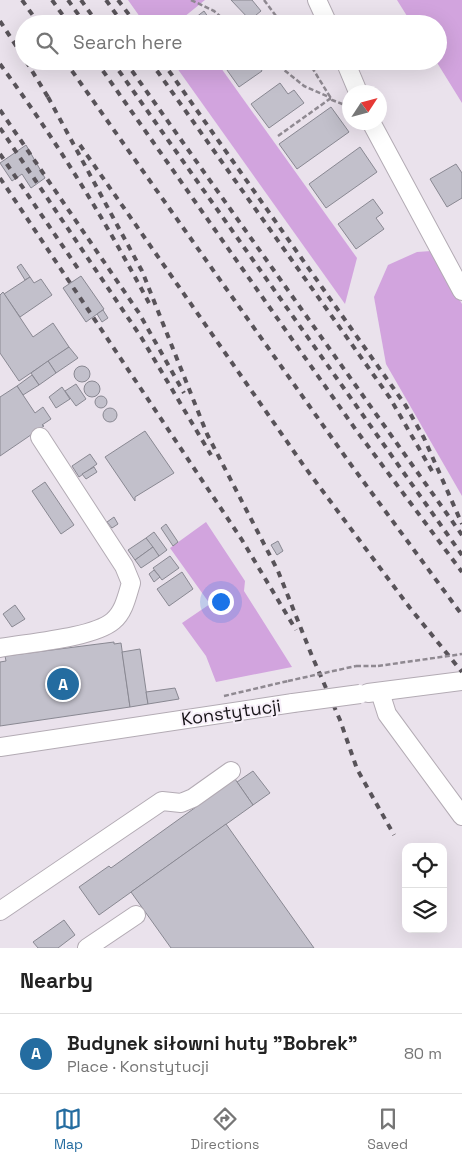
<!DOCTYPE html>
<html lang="en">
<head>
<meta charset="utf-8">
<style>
	:root { --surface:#fff; --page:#f2f2f2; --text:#222; --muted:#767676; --line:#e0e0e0; --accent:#246ca0 }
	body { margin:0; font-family:"Space Grotesk",sans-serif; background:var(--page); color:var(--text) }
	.controls { position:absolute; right:15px; bottom:15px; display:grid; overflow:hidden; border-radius:10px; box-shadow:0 5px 20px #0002 }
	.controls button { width:45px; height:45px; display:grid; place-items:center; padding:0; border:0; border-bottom:1px solid var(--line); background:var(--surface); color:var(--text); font:25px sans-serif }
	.compass { position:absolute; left:342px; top:85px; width:45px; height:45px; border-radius:50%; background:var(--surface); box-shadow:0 5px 20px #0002; rotate:54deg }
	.you { position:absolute; left:220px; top:601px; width:18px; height:18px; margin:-12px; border:4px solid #fff; border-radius:50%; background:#1a73e8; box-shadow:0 0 0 8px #1a73e833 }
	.badge { display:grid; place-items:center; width:32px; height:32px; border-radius:50%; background:var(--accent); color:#fff; font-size:16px; font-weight:700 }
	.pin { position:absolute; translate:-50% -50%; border:2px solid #fff; box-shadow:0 1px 5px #0006 }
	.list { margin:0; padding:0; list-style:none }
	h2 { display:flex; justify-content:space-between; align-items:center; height:65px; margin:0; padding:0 20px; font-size:21px }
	h2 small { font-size:16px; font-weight:400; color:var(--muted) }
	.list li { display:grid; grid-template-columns:32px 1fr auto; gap:15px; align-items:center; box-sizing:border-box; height:80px; padding:0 20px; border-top:1px solid var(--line) }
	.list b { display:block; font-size:19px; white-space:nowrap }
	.list p { margin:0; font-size:16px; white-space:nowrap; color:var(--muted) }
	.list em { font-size:16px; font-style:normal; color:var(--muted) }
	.icon { flex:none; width:28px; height:28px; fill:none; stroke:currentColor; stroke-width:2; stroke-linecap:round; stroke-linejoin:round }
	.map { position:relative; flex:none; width:462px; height:948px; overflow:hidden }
	.search { position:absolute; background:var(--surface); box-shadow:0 5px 20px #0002; left:15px; right:15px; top:15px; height:55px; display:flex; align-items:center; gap:12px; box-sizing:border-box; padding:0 18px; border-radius:28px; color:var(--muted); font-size:19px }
	.sheet { height:145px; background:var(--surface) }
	nav { display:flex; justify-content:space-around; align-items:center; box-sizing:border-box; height:70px; border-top:1px solid var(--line); background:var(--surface); font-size:14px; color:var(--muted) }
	nav a { display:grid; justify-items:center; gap:2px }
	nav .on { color:var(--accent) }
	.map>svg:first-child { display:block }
	.green { fill:#d2a4de }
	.building { fill:#c2c0cb; stroke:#898892 }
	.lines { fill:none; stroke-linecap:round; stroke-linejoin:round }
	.minor-casing { stroke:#b3abb4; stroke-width:20 }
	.path { stroke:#8f8991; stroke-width:2.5; stroke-dasharray:5 2.5; stroke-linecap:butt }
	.minor { stroke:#fff; stroke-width:18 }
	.rail { stroke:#585359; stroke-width:4; stroke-dasharray:6 6; stroke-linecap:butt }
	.minor-bridge-casing { stroke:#b3abb4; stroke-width:20; stroke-linecap:butt }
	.path-bridge { stroke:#8f8991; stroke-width:2.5; stroke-dasharray:5 2.5; stroke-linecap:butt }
	.minor-bridge { stroke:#fff; stroke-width:18 }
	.labels { text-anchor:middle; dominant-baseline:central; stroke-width:4; stroke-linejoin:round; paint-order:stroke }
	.street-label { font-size:18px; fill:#181519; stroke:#f7eff9 }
</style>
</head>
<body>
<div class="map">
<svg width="462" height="948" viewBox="0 0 462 948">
	<rect width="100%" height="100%" fill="#eae2ec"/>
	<g class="green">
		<path d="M128 0H205L184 17 189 24H145Z"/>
		<path d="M397 0H462V103L436 61H438V24H412Z"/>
		<path d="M172 61H216L357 258 345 304Z"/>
		<path d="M431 251 462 304V496L386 364 374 297 388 265 417 252Z"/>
		<path d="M206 522 245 581 244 591 292 667 216 682 206 656 182 623 210 604 170 548Z"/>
	</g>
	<g class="building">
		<path d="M231 0H252L261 11 250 20Z"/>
		<path d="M204 11 213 24H193L191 21Z"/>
		<path d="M225 61H256L262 71 239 87 222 63Z"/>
		<path d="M280 83 288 94 294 90 304 103 269 128 251 104Z"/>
		<path d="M331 107 349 132 297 169 279 144Z"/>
		<path d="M26 145 45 178 31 188 22 174 12 181 0 163Z"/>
		<path d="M360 147 377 172 326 208 309 184Z"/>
		<path d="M456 164 462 173V198L447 207 430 179Z"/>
		<path d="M373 199 383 213 376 218 384 229 356 249 338 224Z"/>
		<path d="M21 264 30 277 25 280 17 267Z"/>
		<path d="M81 276 104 309 86 322 63 288Z"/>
		<path d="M30 277 34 283 41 279 52 295 20 317 4 294Z"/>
		<path d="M3 292 33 337 53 323 69 347 19 381 0 353V295Z"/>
		<path d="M103 310 108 318 102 322 97 314Z"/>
		<path d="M69 347 78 358 56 373 48 361Z"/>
		<path d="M48 361 56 373 39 385 31 373Z"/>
		<circle cx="82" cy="374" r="8"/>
		<path d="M32 375 39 385 23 395 17 386Z"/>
		<circle cx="92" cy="389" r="8"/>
		<path d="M76 384 86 399 76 406 65 391Z"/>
		<path d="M17 386 35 413 43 407 51 419 42 425 44 426 0 456V397Z"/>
		<path d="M62 387 70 399 56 408 49 397Z"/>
		<circle cx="101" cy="402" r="6"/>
		<circle cx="110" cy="415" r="7"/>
		<path d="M145 431 174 473 135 497V501L105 457Z"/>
		<path d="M90 454 97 464 79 477 72 466Z"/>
		<path d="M94 467 97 472 86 479 82 474Z"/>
		<path d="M45 482 74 525 61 534 32 491Z"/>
		<path d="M114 517 118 524 112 528 107 522Z"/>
		<path d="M166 524 178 542 173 546 161 528Z"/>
		<path d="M154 532 167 550 159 556 146 538Z"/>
		<path d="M146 538 153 547 135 560 128 550Z"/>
		<path d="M278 541 283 551 277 555 271 545Z"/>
		<path d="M153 547 159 556 141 568 135 560Z"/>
		<path d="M170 556 179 568 162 580 153 568Z"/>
		<path d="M154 570 160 577 154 582 149 574Z"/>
		<path d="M182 572 193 589 169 606 157 589Z"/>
		<path d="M15 605 25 619 12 627 3 614Z"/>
		<path d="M114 642V644L121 643 130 707 0 726V662L6 661 5 656Z"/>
		<path d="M140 649 148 704 130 707 122 652Z"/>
		<path d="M175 688 179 699 148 704 146 692Z"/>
		<path d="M253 771 270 793 253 805 237 782Z"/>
		<path d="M235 779 253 805 99 915 79 887 109 866 111 868Z"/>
		<path d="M226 824 314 948H171L131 892Z"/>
		<path d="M64 920 75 935 58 948H38L33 942Z"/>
	</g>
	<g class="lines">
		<defs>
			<g id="minor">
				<path d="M317 0 328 24"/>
				<path d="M345 61 358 92"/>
				<path d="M371 122 462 291"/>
				<path d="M0 648C27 643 93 638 113 621 124 612 127 596 131 583L124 566 40 437"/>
				<path d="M380 692 387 714 462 816"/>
				<path d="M368 693 462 681"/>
				<path d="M0 747 293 703"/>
				<path d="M0 911 162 801 181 803 193 798 231 771"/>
				<path d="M87 948 136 915"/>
			</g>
		</defs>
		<use href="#minor" class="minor-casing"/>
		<g class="path">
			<path d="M191 0 214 11 229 24"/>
			<path d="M264 0 282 24"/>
			<path d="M273 61 304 86 331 98"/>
			<path d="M308 61 332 100 350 107"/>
			<path d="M278 136 331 98"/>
			<path d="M356 666H378"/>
			<path d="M224 696 288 681"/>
		</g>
		<use href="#minor" class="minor"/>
		<g class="rail">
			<path d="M22 0 39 24"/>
			<path d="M52 0 69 24"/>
			<path d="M68 0 85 24"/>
			<path d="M81 0 98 24"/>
			<path d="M106 0 123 24"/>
			<path d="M118 0 136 24"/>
			<path d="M0 21 24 58"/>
			<path d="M26 61 51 102"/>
			<path d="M65 61 349 462 462 615"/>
			<path d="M96 61 356 430 462 572"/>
			<path d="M112 61 462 555"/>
			<path d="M125 61 462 535"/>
			<path d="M150 61 390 398 432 471"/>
			<path d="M162 61 406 406 424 438 462 524"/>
			<path d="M0 64C56 140 105 220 149 303"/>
			<path d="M48 97 142 271 207 434 278 571 312 656 340 720 357 769 394 835"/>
			<path d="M0 110 139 313 184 393"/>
			<path d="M0 128 141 337 211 455"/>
			<path d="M80 145 304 466 410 608 462 672"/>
			<path d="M0 154 79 270"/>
			<path d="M0 178 242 540 296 630"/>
		</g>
		<defs>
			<path id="minor-bridge" d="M293 703 360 694"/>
		</defs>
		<use href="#minor-bridge" class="minor-bridge-casing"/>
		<g class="path-bridge">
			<path d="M378 666 462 654"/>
			<path d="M288 681 356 666"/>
		</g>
		<use href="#minor-bridge" class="minor-bridge"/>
	</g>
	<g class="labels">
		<g class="street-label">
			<text transform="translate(231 712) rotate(-8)">Konstytucji</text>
		</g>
	</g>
</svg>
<div class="controls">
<button><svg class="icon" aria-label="locate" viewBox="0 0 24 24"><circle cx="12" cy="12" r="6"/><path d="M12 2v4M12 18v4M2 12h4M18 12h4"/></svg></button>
<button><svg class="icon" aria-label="layers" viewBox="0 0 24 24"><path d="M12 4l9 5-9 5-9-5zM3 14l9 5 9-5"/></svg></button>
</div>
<svg class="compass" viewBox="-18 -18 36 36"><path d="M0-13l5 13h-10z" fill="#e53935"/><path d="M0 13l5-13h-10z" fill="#767676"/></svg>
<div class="you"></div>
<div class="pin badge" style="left:63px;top:684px">A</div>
<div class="search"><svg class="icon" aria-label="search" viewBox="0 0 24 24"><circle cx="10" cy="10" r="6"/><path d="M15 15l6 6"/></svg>Search here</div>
</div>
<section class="sheet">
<h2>Nearby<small></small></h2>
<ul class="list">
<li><span class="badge">A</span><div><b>Budynek siłowni huty &quot;Bobrek&quot;</b><p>Place · Konstytucji</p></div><em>80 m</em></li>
</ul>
</section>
<nav>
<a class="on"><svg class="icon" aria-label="map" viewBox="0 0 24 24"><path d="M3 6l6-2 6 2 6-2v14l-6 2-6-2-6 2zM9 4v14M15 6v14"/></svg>Map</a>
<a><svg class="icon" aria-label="directions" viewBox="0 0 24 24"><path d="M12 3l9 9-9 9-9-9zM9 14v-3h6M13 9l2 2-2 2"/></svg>Directions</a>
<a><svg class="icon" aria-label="saved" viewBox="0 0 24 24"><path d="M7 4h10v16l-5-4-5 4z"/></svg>Saved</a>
</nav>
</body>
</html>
